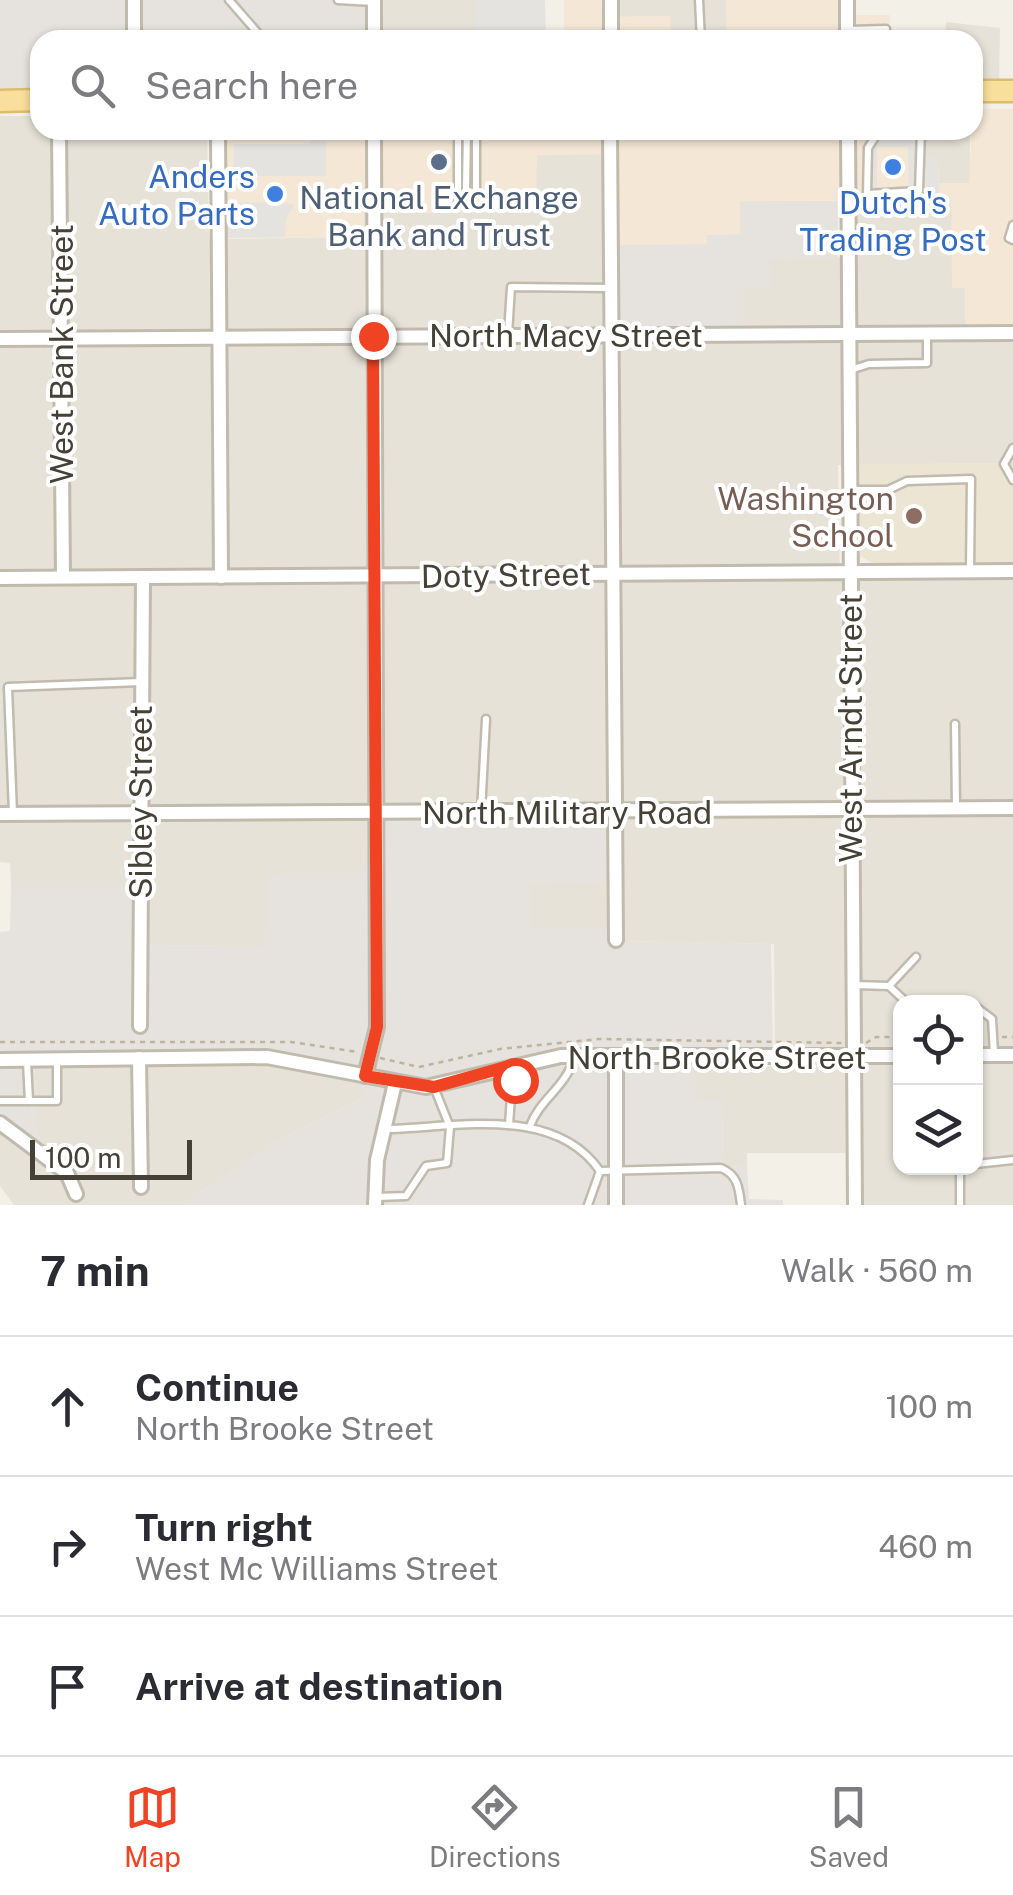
<!DOCTYPE html>
<html lang="en">
<head>
<meta charset="utf-8">
<style>
	:root { --surface:#fff; --page:#f7f7f7; --text:#2b2b33; --muted:#7c7c81; --line:#e1e1e2; --accent:#ef4324 }
	body { margin:0; font-family:"Public Sans",sans-serif; background:var(--page); color:var(--text) }
	.controls { position:absolute; right:30px; bottom:30px; display:grid; overflow:hidden; border-radius:20px; box-shadow:0 2px 8px #0004 }
	.controls button { width:90px; height:90px; display:grid; place-items:center; padding:0; border:0; border-bottom:2px solid var(--line); background:var(--surface); color:var(--text); font:50px sans-serif }
	.scale { position:absolute; left:30px; bottom:25px; width:162px; box-sizing:border-box; padding-left:10px; border:5px solid #464137; border-top:0; font-size:28px; line-height:35px; white-space:nowrap; color:#464137; -webkit-text-stroke:8px #fff; paint-order:stroke }
	.stop { position:absolute; width:30px; height:30px; margin:-22px; border:8px solid #ef4324; border-radius:50%; background:#fff }
	.stop.end { background:#ef4324; border-color:#fff; box-shadow:0 2px 10px #0008 }
	.list { margin:0; padding:0; list-style:none }
	h2 { display:flex; justify-content:space-between; align-items:center; height:130px; margin:0; padding:0 40px; font-size:42px }
	h2 small { font-size:32px; font-weight:400; color:var(--muted) }
	.list li { display:grid; grid-template-columns:65px 1fr auto; gap:30px; align-items:center; box-sizing:border-box; height:140px; padding:0 40px; border-top:2px solid var(--line) }
	.list b { display:block; font-size:38px; white-space:nowrap }
	.list p { margin:0; font-size:32px; white-space:nowrap; color:var(--muted) }
	.list em { font-size:32px; font-style:normal; color:var(--muted) }
	.icon { flex:none; width:55px; height:55px; fill:none; stroke:currentColor; stroke-width:2; stroke-linecap:round; stroke-linejoin:round }
	.map { position:relative; flex:none; width:1013px; height:1205px; overflow:hidden }
	.search { position:absolute; background:var(--surface); box-shadow:0 2px 8px #0004; left:30px; right:30px; top:30px; height:110px; display:flex; align-items:center; gap:25px; box-sizing:border-box; padding:0 35px; border-radius:30px; color:var(--muted); font-size:38px }
	.sheet { height:550px; background:var(--surface) }
	nav { display:flex; justify-content:space-around; align-items:center; box-sizing:border-box; height:140px; border-top:2px solid var(--line); background:var(--surface); font-size:28px; color:var(--muted) }
	nav a { display:grid; justify-items:center; gap:5px }
	nav .on { color:var(--accent) }
	.map>svg:first-child { display:block }
	.residential { fill:#e7e2d7; fill-rule:evenodd }
	.commercial { fill:#f4e7d5 }
	.industrial { fill:#e6e2dd }
	.education { fill:#ece5d3 }
	.parking { fill:#e5e3e0 }
	.lines { fill:none; stroke-linecap:round; stroke-linejoin:round }
	.lane-casing { stroke:#c1bbae; stroke-width:11 }
	.street-casing { stroke:#c1bbae; stroke-width:18 }
	.primary-casing { stroke:#debc6c; stroke-width:25 }
	.path { stroke:#bfb39d; stroke-width:2.5; stroke-dasharray:5 5; stroke-linecap:butt }
	.lane { stroke:#fff; stroke-width:6 }
	.street { stroke:#fff; stroke-width:12 }
	.primary { stroke:#f9df9c; stroke-width:20 }
	.route { stroke:#ef4324; stroke-width:12 }
	.service-dot { fill:#5c6f8a; stroke:#fff; stroke-width:4 }
	.shop-dot { fill:#3f7fe0; stroke:#fff; stroke-width:4 }
	.education-dot { fill:#8d6e63; stroke:#fff; stroke-width:4 }
	.labels { text-anchor:middle; dominant-baseline:central; stroke-width:8; stroke-linejoin:round; paint-order:stroke }
	.shop-label { font-size:32px; fill:#366cbe; stroke:#fff; text-anchor:end }
	.service-label { font-size:32px; fill:#4e5e75; stroke:#fff }
	.street-label { font-size:32px; fill:#464137; stroke:#fff }
	.education-label { font-size:32px; fill:#785e54; stroke:#fff; text-anchor:end }
</style>
</head>
<body>
<div class="map">
<svg width="1013" height="1205" viewBox="0 0 1013 1205">
	<rect width="100%" height="100%" fill="#f3f0e8"/>
	<g class="residential">
		<path d="M379 0H476V40H378Z"/>
		<path d="M617 0H726L727 40H671L670 16 617 17Z"/>
		<path d="M946 22 1000 28 999 82H973V40H946Z"/>
		<path d="M0 116H40V130H207L209 239 363 237 364 213 508 212V201L536 155 602 154 604 346 743 342V288L770 259 856 257V201L952 200V287L965 288 966 341H1013V463L838 465 840 579 1013 578V1205H855L854 1153H747V1167L723 1166 722 1101 695 1100V1067L775 1066 774 944 621 941 620 928 529 929 530 885 367 872 265 946 146 945 145 887H11L10 863 0 862ZM900 1002H976V1168H900Z"/>
		<path d="M926 130H970V183H939L926 156Z"/>
		<path d="M225 1057 377 1079 358 1100 282 1138 181 1205H14L0 1186V1123L36 1060Z"/>
	</g>
	<g class="commercial">
		<path d="M564 0H601L602 17 670 16 671 40H564Z"/>
		<path d="M726 0H840L841 15H890V40H727Z"/>
		<path d="M973 109H1013V324H966L965 288H952L951 200 741 201V234L708 235V244L617 245 616 154 537 155 536 200 509 201 508 212 364 213V237L225 238 224 130H926V156H938L939 183H969Z"/>
	</g>
	<g class="industrial">
		<path d="M0 0H374V40H240V30L135 32 134 40H40V100L0 101Z"/>
		<path d="M740 201H838V258L770 259 771 288H743L744 328 629 329 619 324 617 245 707 244V235L740 234Z"/>
		<path d="M368 802H620V884L530 885V928H621L622 941 771 944 773 1056H695V1099L722 1100 723 1166 747 1167 749 1199 783 1200V1205H181L282 1138 358 1100 376 1080 288 1059 36 1061 38 1150 0 1123V932L10 931 11 887 139 886 140 945 265 946 266 874 366 872Z"/>
	</g>
	<path class="education" d="M1013 463V563L874 564 860 556 857 464Z"/>
	<g class="parking">
		<path d="M476 0H545L546 40H512V31H476Z"/>
		<path d="M311 130H326V176H234V144H310Z"/>
		<path d="M864 130H926V156H938L939 200H928L927 188H909L908 147H877V188H864Z"/>
		<path d="M282 202 294 205 286 219 285 237 225 238V203Z"/>
	</g>
	<g class="lines">
		<defs>
			<g id="lane">
				<path d="M229 0 264 40"/>
				<path d="M338 0 374 2"/>
				<path d="M699 0 701 40"/>
				<path d="M849 30 886 29V40"/>
				<path d="M921 130 919 191 867 194 868 148 879 131Z"/>
				<path d="M458 203V130"/>
				<path d="M459 203 466 189 467 130"/>
				<path d="M458 204 470 200 476 189V130"/>
				<path d="M1013 225 1009 238 1013 240"/>
				<path d="M508 334 511 287 610 288"/>
				<path d="M850 370 869 364 927 363V334"/>
				<path d="M1013 448 1004 464 1013 480"/>
				<path d="M850 490H888L907 481 971 479 970 571"/>
				<path d="M955 724 956 807"/>
				<path d="M481 812 486 719"/>
				<path d="M13 813 8 687 141 682"/>
				<path d="M853 985 889 986 916 957"/>
				<path d="M889 986 906 1002"/>
				<path d="M976 1007 992 1019 994 1054"/>
				<path d="M27 1062 29 1101"/>
				<path d="M0 1101H57V1060"/>
				<path d="M509 1125 513 1067"/>
				<path d="M530 1126C540 1099 566 1087 574 1058"/>
				<path d="M385 1129C455 1128 554 1104 600 1171L721 1168C738 1175 739 1188 741 1205"/>
				<path d="M976 1164 1013 1160"/>
				<path d="M376 1197 406 1196 426 1166 447 1163 450 1127 434 1087"/>
				<path d="M588 1205 600 1171"/>
				<path d="M960 1205V1174L965 1168"/>
			</g>
			<g id="street">
				<path d="M134 0V40"/>
				<path d="M847 0V40"/>
				<path d="M374 40V0"/>
				<path d="M611 40V0"/>
				<path d="M59 130 63 577"/>
				<path d="M218 130 221 577"/>
				<path d="M610 130 616 940"/>
				<path d="M848 130 855 1205"/>
				<path d="M0 339 1013 333"/>
				<path d="M0 578 1013 571"/>
				<path d="M0 814 1013 808"/>
				<path d="M140 1026 143 577"/>
				<path d="M976 1055H1013"/>
				<path d="M616 1056V1205"/>
				<path d="M139 1058 141 1187"/>
				<path d="M0 1060 267 1057 426 1087 561 1056H900"/>
				<path d="M365 1076 377 1027 374 130"/>
				<path d="M0 1123 67 1173 76 1194"/>
				<path d="M375 1205 377 1160 395 1083"/>
			</g>
			<g id="primary">
				<path d="M973 91H1013"/>
				<path d="M0 101 40 100"/>
			</g>
		</defs>
		<use href="#lane" class="lane-casing"/>
		<use href="#street" class="street-casing"/>
		<use href="#primary" class="primary-casing"/>
		<g class="path">
			<path d="M1002 1037H1013"/>
			<path d="M0 1042H291L358 1052"/>
			<path d="M866 1043 876 1037H900"/>
			<path d="M380 1058 419 1067 500 1049 599 1039 843 1043"/>
		</g>
		<use href="#lane" class="lane"/>
		<use href="#street" class="street"/>
		<use href="#primary" class="primary"/>
	</g>
	<g class="lines">
		<path class="route" d="M373 336 377 1027 365 1076 434 1087 513 1065 515 1080"/>
	</g>
	<circle class="service-dot" cx="439" cy="162" r="10"/>
	<g class="shop-dot">
		<circle cx="893" cy="167" r="10"/>
		<circle cx="275" cy="194" r="10"/>
	</g>
	<circle class="education-dot" cx="914" cy="516" r="10"/>
	<g class="labels">
		<g class="shop-label">
			<text x="255" y="176">Anders<tspan x="255" dy="37">Auto Parts</tspan></text>
			<text x="893" y="202" text-anchor="middle">Dutch's<tspan x="893" dy="37">Trading Post</tspan></text>
		</g>
		<g class="service-label">
			<text x="439" y="197">National Exchange<tspan x="439" dy="37">Bank and Trust</tspan></text>
		</g>
		<g class="street-label">
			<text x="566" y="335">North Macy Street</text>
			<text transform="translate(61 354) rotate(-90)">West Bank Street</text>
			<text transform="translate(506 575) rotate(-1)">Doty Street</text>
			<text transform="translate(850 728) rotate(-90)">West Arndt Street</text>
			<text transform="translate(140 802) rotate(-90)">Sibley Street</text>
			<text x="567" y="812">North Military Road</text>
			<text x="717" y="1057">North Brooke Street</text>
		</g>
		<g class="education-label">
			<text x="894" y="498">Washington<tspan x="894" dy="37">School</tspan></text>
		</g>
	</g>
</svg>
<div class="controls">
<button><svg class="icon" aria-label="locate" viewBox="0 0 24 24"><circle cx="12" cy="12" r="6"/><path d="M12 2v4M12 18v4M2 12h4M18 12h4"/></svg></button>
<button><svg class="icon" aria-label="layers" viewBox="0 0 24 24"><path d="M12 4l9 5-9 5-9-5zM3 14l9 5 9-5"/></svg></button>
</div>
<div class="scale">100 m</div>
<div class="stop" style="left:515px;top:1080px"></div>
<div class="stop end" style="left:373px;top:336px"></div>
<div class="search"><svg class="icon" aria-label="search" viewBox="0 0 24 24"><circle cx="10" cy="10" r="6"/><path d="M15 15l6 6"/></svg>Search here</div>
</div>
<section class="sheet">
<h2>7 min<small>Walk · 560 m</small></h2>
<ul class="list">
<li><svg class="icon" aria-label="ahead" viewBox="0 0 24 24"><path d="M12 20V5M6 11l6-6 6 6"/></svg><div><b>Continue</b><p>North Brooke Street</p></div><em>100 m</em></li>
<li><svg class="icon" aria-label="right" viewBox="0 0 24 24"><path d="M7 20v-9h11M14 6l5 5-5 5"/></svg><div><b>Turn right</b><p>West Mc Williams Street</p></div><em>460 m</em></li>
<li><svg class="icon" aria-label="arrive" viewBox="0 0 24 24"><path d="M6 21V4h12l-3 4 3 4H6"/></svg><div><b>Arrive at destination</b></div></li>
</ul>
</section>
<nav>
<a class="on"><svg class="icon" aria-label="map" viewBox="0 0 24 24"><path d="M3 6l6-2 6 2 6-2v14l-6 2-6-2-6 2zM9 4v14M15 6v14"/></svg>Map</a>
<a><svg class="icon" aria-label="directions" viewBox="0 0 24 24"><path d="M12 3l9 9-9 9-9-9zM9 14v-3h6M13 9l2 2-2 2"/></svg>Directions</a>
<a><svg class="icon" aria-label="saved" viewBox="0 0 24 24"><path d="M7 4h10v16l-5-4-5 4z"/></svg>Saved</a>
</nav>
</body>
</html>
